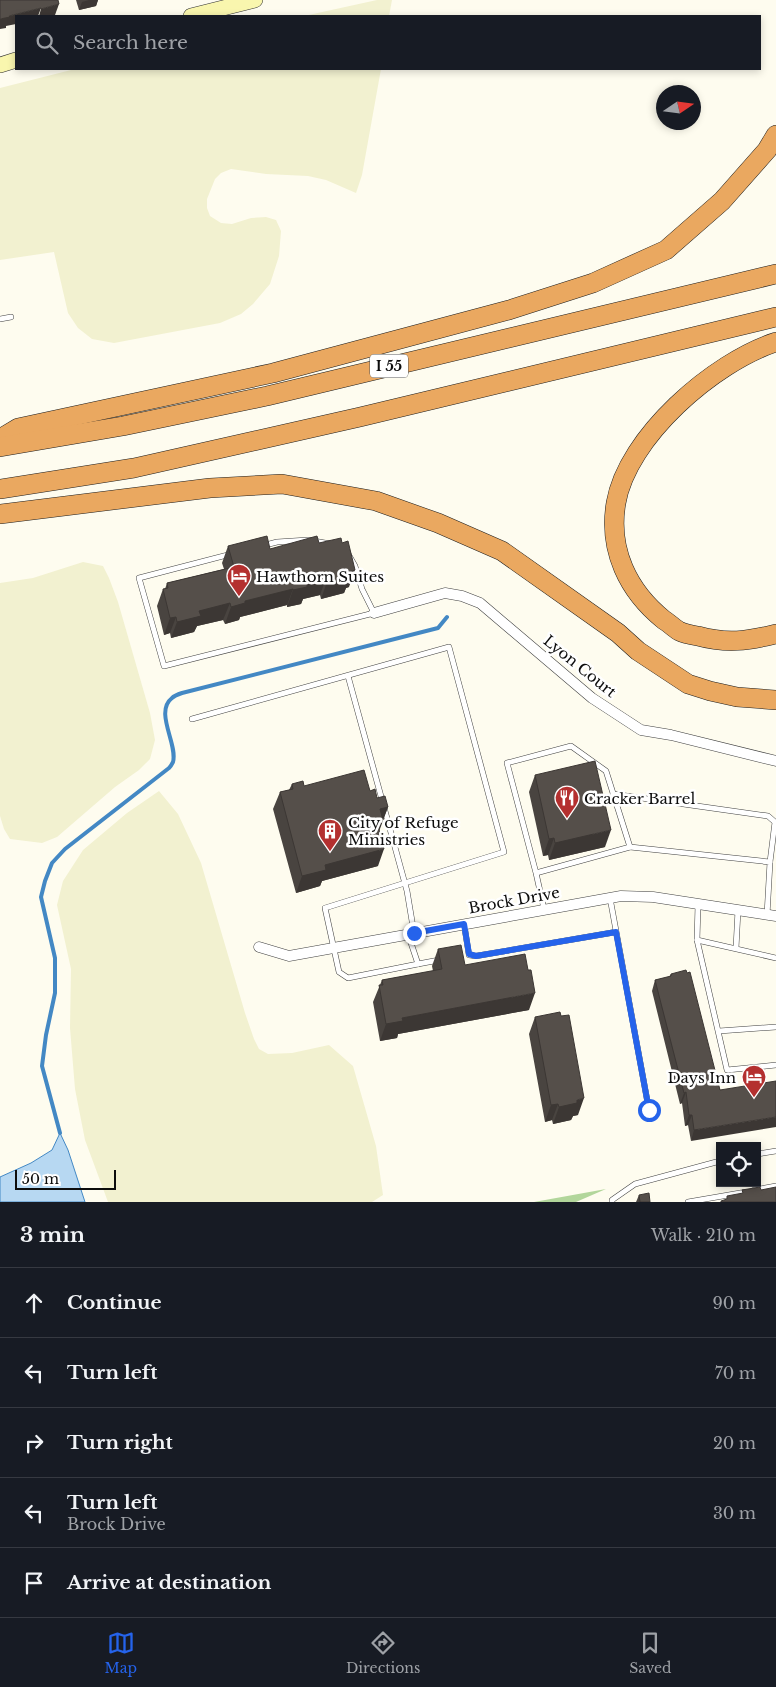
<!DOCTYPE html>
<html lang="en">
<head>
<meta charset="utf-8">
<style>
	:root { --surface:#171b24; --page:#242831; --text:#f1f3f6; --muted:#9ea1a6; --line:#363941; --accent:#2563eb }
	body { margin:0; font-family:"Libre Baskerville",serif; background:var(--page); color:var(--text) }
	.controls { position:absolute; right:15px; bottom:15px; display:grid; overflow:hidden; border-radius:0px; box-shadow:0 2px 8px #0003 }
	.controls button { width:45px; height:45px; display:grid; place-items:center; padding:0; border:0; border-bottom:1px solid var(--line); background:var(--surface); color:var(--text); font:25px sans-serif }
	.compass { position:absolute; left:656px; top:85px; width:45px; height:45px; border-radius:50%; background:var(--surface); box-shadow:0 2px 8px #0003; rotate:77deg }
	.scale { position:absolute; left:15px; bottom:12px; width:101px; box-sizing:border-box; padding-left:5px; border:2px solid #0d0d0d; border-top:0; font-size:14px; line-height:18px; white-space:nowrap; color:#0d0d0d; -webkit-text-stroke:4px #fff; paint-order:stroke }
	.stop { position:absolute; width:15px; height:15px; margin:-11px; border:4px solid #2563eb; border-radius:50%; background:#fff }
	.stop.end { background:#2563eb; border-color:#fff; box-shadow:0 1px 5px #0008 }
	.list { margin:0; padding:0; list-style:none }
	h2 { display:flex; justify-content:space-between; align-items:center; height:65px; margin:0; padding:0 20px; font-size:21px }
	h2 small { font-size:16px; font-weight:400; color:var(--muted) }
	.list li { display:grid; grid-template-columns:32px 1fr auto; gap:15px; align-items:center; box-sizing:border-box; height:70px; padding:0 20px; border-top:1px solid var(--line) }
	.list b { display:block; font-size:19px; white-space:nowrap }
	.list p { margin:0; font-size:16px; white-space:nowrap; color:var(--muted) }
	.list em { font-size:16px; font-style:normal; color:var(--muted) }
	.icon { flex:none; width:28px; height:28px; fill:none; stroke:currentColor; stroke-width:2; stroke-linecap:round; stroke-linejoin:round }
	.map { position:relative; flex:none; width:776px; height:1202px; overflow:hidden }
	.search { position:absolute; background:var(--surface); box-shadow:0 2px 8px #0003; left:15px; right:15px; top:15px; height:55px; display:flex; align-items:center; gap:12px; box-sizing:border-box; padding:0 18px; border-radius:0px; color:var(--muted); font-size:19px }
	.sheet { height:415px; background:var(--surface) }
	nav { display:flex; justify-content:space-around; align-items:center; box-sizing:border-box; height:70px; border-top:1px solid var(--line); background:var(--surface); font-size:14px; color:var(--muted) }
	nav a { display:grid; justify-items:center; gap:2px }
	nav .on { color:var(--accent) }
	.map>svg:first-child { display:block }
	.farmland { fill:#f2f1d0 }
	.forest { fill:#b2d69b }
	.water { fill:#b7d8f2; stroke:#4388c4 }
	.lines { fill:none; stroke-linecap:round; stroke-linejoin:round }
	.stream { stroke:#4388c4; stroke-width:4 }
	.lane-casing { stroke:#404040; stroke-width:6 }
	.street-casing { stroke:#404040; stroke-width:11 }
	.secondary-casing { stroke:#2f2f2f; stroke-width:16 }
	.highway-casing { stroke:#1e1e1e; stroke-width:20 }
	.lane { stroke:#fff; stroke-width:5 }
	.street { stroke:#fff; stroke-width:10 }
	.secondary { stroke:#f9f6ae; stroke-width:15 }
	.highway { stroke:#eaa860; stroke-width:19 }
	.wall { fill:#494440 }
	.shaded-wall { fill:#3c3734 }
	.building { fill:#554f4a; stroke:#3c3734 }
	.route { stroke:#2563eb; stroke-width:6 }
	.labels { text-anchor:middle; dominant-baseline:central; stroke-width:5; stroke-linejoin:round; paint-order:stroke }
	.shield { fill:#fff; stroke:#565656; stroke-width:1 }
	.shield-label { font-size:14px; font-weight:bold; fill:#0d0d0d }
	.poi-label { font-size:15px; fill:#0d0d0d; stroke:#fff; text-anchor:start }
	.street-label { font-size:15px; fill:#0d0d0d; stroke:#fff }
</style>
</head>
<body>
<div class="map">
<svg width="776" height="1202" viewBox="0 0 776 1202">
	<rect width="100%" height="100%" fill="#fefcef"/>
	<g class="farmland">
		<path d="M377 0H392L389 16H304Z"/>
		<path d="M75 69H381L362 175 356 193 326 180 308 176 266 174 231 169 221 173 215 179 207 199V208L210 216 221 223 232 224 251 218 266 217 276 220 281 231 279 256 270 284 253 304 241 314 220 323 114 343 92 339 78 328 68 313 54 252 0 260V88Z"/>
		<path d="M83 562 103 566 109 578 118 602 150 713 155 740 150 759 139 770 115 787 57 837 42 843 10 839 4 829 0 816V583L33 578Z"/>
		<path d="M159 791 178 814 201 863 245 1013 254 1039 259 1049 268 1054 292 1053 329 1045 353 1066 376 1146 383 1195 372 1202H108L85 1140 75 1089 70 1028 71 969 57 905 63 881 83 850 127 813Z"/>
	</g>
	<path class="forest" d="M606 1189 576 1202H534Z"/>
	<path class="water" d="M60 1133 68 1150 85 1202H0V1177L31 1163 52 1150Z"/>
	<g class="lines">
		<path class="stream" d="M60 1133 42 1066 46 1035 55 993V958L41 897 45 881 52 863 65 849 169 768C171 766 172 764 173 762 178 744 154 712 172 698 174 696 179 694 182 693L438 628 447 617"/>
		<defs>
			<g id="lane">
				<path d="M0 319 11 317"/>
				<path d="M308 540 331 544 347 552 355 566 362 589 374 613 164 666 139 578 277 542Z"/>
				<path d="M348 676 407 891 414 933"/>
				<path d="M192 719 449 647 504 852 325 908 339 972 348 978 418 964"/>
				<path d="M613 794 768 816 775 822 770 862"/>
				<path d="M630 847 770 862 767 915"/>
				<path d="M536 873 507 763 571 746 606 771 630 847 536 873 544 909"/>
				<path d="M610 898 649 1110"/>
				<path d="M698 905 697 940 727 1070 776 1065"/>
				<path d="M464 924 469 955 476 956 616 932"/>
				<path d="M408 934 418 964 439 960"/>
				<path d="M697 940 776 958"/>
				<path d="M736 948 738 910"/>
				<path d="M719 1031 776 1027"/>
				<path d="M757 1154 776 1151"/>
				<path d="M754 1190 776 1186"/>
				<path d="M612 1202V1200L635 1184 720 1161"/>
				<path d="M688 1202 746 1192"/>
			</g>
			<g id="street">
				<path d="M374 613 445 593 462 596 480 603 592 698 641 730 671 735 776 761"/>
				<path d="M259 947 289 956 621 896 653 897 776 916"/>
			</g>
			<g id="secondary">
				<path d="M191 16 255 0"/>
				<path d="M0 65 16 60"/>
			</g>
			<g id="highway">
				<path d="M776 342C714 362 627 437 616 503 608 550 628 591 664 620 669 623 674 628 679 631 685 634 692 635 698 636 727 644 747 641 776 634"/>
				<path d="M0 439 18 428 273 373 509 310 593 283 666 250 722 201 767 150 776 135"/>
				<path d="M0 447 123 426 267 396 776 274"/>
				<path d="M0 489 134 468 360 417 776 317"/>
				<path d="M0 514 210 488 282 484 376 501 438 523 502 551 618 633 638 651 688 684 710 691 737 697 776 700"/>
			</g>
		</defs>
		<use href="#lane" class="lane-casing"/>
		<use href="#street" class="street-casing"/>
		<use href="#secondary" class="secondary-casing"/>
		<use href="#highway" class="highway-casing"/>
		<use href="#lane" class="lane"/>
		<use href="#street" class="street"/>
		<use href="#secondary" class="secondary"/>
		<use href="#highway" class="highway"/>
	</g>
	<g class="wall">
		<path d="M76 0H98L96 6 79 10Z"/>
		<path d="M319 543 349 587 346 588 344 593 321 599 320 595 303 599 301 604 287 607V605L240 617 239 620 225 624 223 620 197 626 194 632 171 638 170 633 164 635 157 606 163 589H165L167 583 224 569 222 563 228 546 270 549Z"/>
		<path d="M535 775 605 847 549 860 548 855 543 856 529 792Z"/>
		<path d="M292 784 304 786 370 791 377 798 388 807 379 830 378 866 322 881 320 886 296 893 273 809 280 792 289 790Z"/>
		<path d="M438 949 465 965 529 1010 398 1034 397 1038 380 1041 373 1002 382 980 433 971 432 966Z"/>
		<path d="M671 974 720 1090 691 1141 688 1125 685 1126 682 1103 680 1104 652 991 655 980 669 977Z"/>
		<path d="M535 1017 578 1115 573 1116 571 1120 553 1124 552 1120 545 1122 529 1034Z"/>
		<path d="M639 1195 650 1202H636Z"/>
	</g>
	<g class="shaded-wall">
		<path d="M89 0H98L96 6 79 10 82 2Z"/>
		<path d="M59 4 55 15 51 16H39L41 9Z"/>
		<path d="M41 8 38 16H16V24L6 26V28L0 29V19L9 16Z"/>
		<path d="M355 570 349 587 346 588 344 593 321 599 327 582 349 572Z"/>
		<path d="M326 578 320 595 303 599 301 604 287 607 293 590 307 583Z"/>
		<path d="M293 589 287 605 240 617 239 620 225 624 231 607 245 601Z"/>
		<path d="M230 603 223 620 197 626 194 632 171 638 177 622 199 611Z"/>
		<path d="M176 617 170 633 164 635 170 618Z"/>
		<path d="M388 807 377 837 371 838 380 809Z"/>
		<path d="M611 830 605 847 549 860 555 843Z"/>
		<path d="M554 838 548 855 543 856 549 839Z"/>
		<path d="M384 849 378 866 322 881 320 886 296 893 302 876 325 865Z"/>
		<path d="M535 993 529 1010 398 1034 397 1038 380 1041 386 1024 402 1018Z"/>
		<path d="M686 1092 682 1103 680 1104 684 1093Z"/>
		<path d="M584 1098 578 1115 573 1116 571 1120 553 1124 559 1107 577 1100Z"/>
		<path d="M558 1104 552 1120 545 1122 551 1105Z"/>
		<path d="M689 1115H692L688 1125 685 1126Z"/>
		<path d="M776 1117V1127L691 1141 694 1130Z"/>
	</g>
	<g class="building">
		<path d="M0 0H58L59 4 41 9V8L9 16 10 17 0 19Z"/>
		<path d="M267 536 270 549 317 536 319 543 341 538 342 543 348 541 355 570 349 572 351 577 327 582 326 578 307 583V587L293 590V589L245 601V603L231 607 230 603 199 611 201 616 177 622 176 617 170 618 163 589 168 588 167 583 234 567 228 546Z"/>
		<path d="M595 761 611 830 555 843 554 838 549 839 535 775Z"/>
		<path d="M364 770 370 791 375 789 377 798 385 796 388 807 380 809 383 820 377 822 384 849 325 865 326 870 302 876 280 792 293 789 292 784 303 781 304 786Z"/>
		<path d="M461 945 465 965 525 954 528 970H531L535 993 402 1018 403 1021 386 1024 379 985H383L382 980 442 969 438 949Z"/>
		<path d="M686 970 687 973 690 972 720 1090 776 1081V1117L694 1130 692 1115H689L686 1092 684 1093 655 980 671 976V974Z"/>
		<path d="M560 1012 561 1016 569 1015 584 1098 577 1100V1103L559 1107 558 1104 551 1105 535 1017Z"/>
		<path d="M760 1187 761 1190 776 1187V1202H721V1201L727 1199V1196L743 1193 742 1190Z"/>
		<path d="M649 1193 650 1202H640L639 1195Z"/>
	</g>
	<g class="lines">
		<path class="route" d="M414 933 464 924 469 954 476 956 616 932 649 1110"/>
	</g>
	<defs>
		<symbol id="hotel-pin" viewBox="-11 -11 22 30"><path d="M0 17L-7.5 6A9.5 9.5 0 1 1 7.5 6Z" fill="#b4302f" stroke="#fff"/><path d="M-6-4.5h1.5V1H6V5H4.5V3h-9V5H-6ZM-4 0a1.8 1.8 0 1 1 3.6 0ZM.5 0V-2.5h3Q6-2.5 6 0Z" fill="#fff"/></symbol>
		<symbol id="restaurant-pin" viewBox="-11 -11 22 30"><path d="M0 17L-7.5 6A9.5 9.5 0 1 1 7.5 6Z" fill="#b4302f" stroke="#fff"/><path d="M-5-6h1v4h1v-4h1v4h1v-4h1v5L-1.5 .5V6h-2V.5L-5-1ZM5-6V6H3V1.5H1.5Q1.5-4 5-6Z" fill="#fff"/></symbol>
		<symbol id="building-pin" viewBox="-11 -11 22 30"><path d="M0 17L-7.5 6A9.5 9.5 0 1 1 7.5 6Z" fill="#b4302f" stroke="#fff"/><path d="M-4-6H4V6H1V3H-1V6H-4ZM-2.5-4.3h1.7v1.8h-1.7ZM.8-4.3h1.7v1.8H.8ZM-2.5-1h1.7V.8h-1.7ZM.8-1h1.7V.8H.8Z" fill="#fff"/></symbol>
	</defs>
	<g fill-rule="evenodd">
		<use href="#hotel-pin" x="225" y="562" width="28" height="38"/>
		<use href="#restaurant-pin" x="553" y="784" width="28" height="38"/>
		<use href="#building-pin" x="316" y="817" width="28" height="38"/>
		<use href="#hotel-pin" x="740" y="1063" width="28" height="38"/>
	</g>
	<g class="labels">
		<rect class="shield" x="370" y="354.5" width="38" height="23" rx="4"/>
		<g class="shield-label">
			<text x="389" y="366">I 55</text>
		</g>
		<g class="poi-label">
			<text x="256" y="576">Hawthorn Suites</text>
			<text x="584" y="798">Cracker Barrel</text>
			<text x="348" y="822">City of Refuge<tspan x="348" dy="17">Ministries</tspan></text>
			<text x="736" y="1077" text-anchor="end">Days Inn</text>
		</g>
		<g class="street-label">
			<text transform="translate(580 666) rotate(39)">Lyon Court</text>
			<text transform="translate(514 900) rotate(-10)">Brock Drive</text>
		</g>
	</g>
</svg>
<div class="controls">
<button><svg class="icon" aria-label="locate" viewBox="0 0 24 24"><circle cx="12" cy="12" r="6"/><path d="M12 2v4M12 18v4M2 12h4M18 12h4"/></svg></button>
</div>
<svg class="compass" viewBox="-18 -18 36 36"><path d="M0-13l5 13h-10z" fill="#e53935"/><path d="M0 13l5-13h-10z" fill="#9ea1a6"/></svg>
<div class="scale">50 m</div>
<div class="stop" style="left:649px;top:1110px"></div>
<div class="stop end" style="left:414px;top:933px"></div>
<div class="search"><svg class="icon" aria-label="search" viewBox="0 0 24 24"><circle cx="10" cy="10" r="6"/><path d="M15 15l6 6"/></svg>Search here</div>
</div>
<section class="sheet">
<h2>3 min<small>Walk · 210 m</small></h2>
<ul class="list">
<li><svg class="icon" aria-label="ahead" viewBox="0 0 24 24"><path d="M12 20V5M6 11l6-6 6 6"/></svg><div><b>Continue</b></div><em>90 m</em></li>
<li><svg class="icon" aria-label="left" viewBox="0 0 24 24"><path d="M17 20v-9H6M10 6l-5 5 5 5"/></svg><div><b>Turn left</b></div><em>70 m</em></li>
<li><svg class="icon" aria-label="right" viewBox="0 0 24 24"><path d="M7 20v-9h11M14 6l5 5-5 5"/></svg><div><b>Turn right</b></div><em>20 m</em></li>
<li><svg class="icon" aria-label="left" viewBox="0 0 24 24"><path d="M17 20v-9H6M10 6l-5 5 5 5"/></svg><div><b>Turn left</b><p>Brock Drive</p></div><em>30 m</em></li>
<li><svg class="icon" aria-label="arrive" viewBox="0 0 24 24"><path d="M6 21V4h12l-3 4 3 4H6"/></svg><div><b>Arrive at destination</b></div></li>
</ul>
</section>
<nav>
<a class="on"><svg class="icon" aria-label="map" viewBox="0 0 24 24"><path d="M3 6l6-2 6 2 6-2v14l-6 2-6-2-6 2zM9 4v14M15 6v14"/></svg>Map</a>
<a><svg class="icon" aria-label="directions" viewBox="0 0 24 24"><path d="M12 3l9 9-9 9-9-9zM9 14v-3h6M13 9l2 2-2 2"/></svg>Directions</a>
<a><svg class="icon" aria-label="saved" viewBox="0 0 24 24"><path d="M7 4h10v16l-5-4-5 4z"/></svg>Saved</a>
</nav>
</body>
</html>
